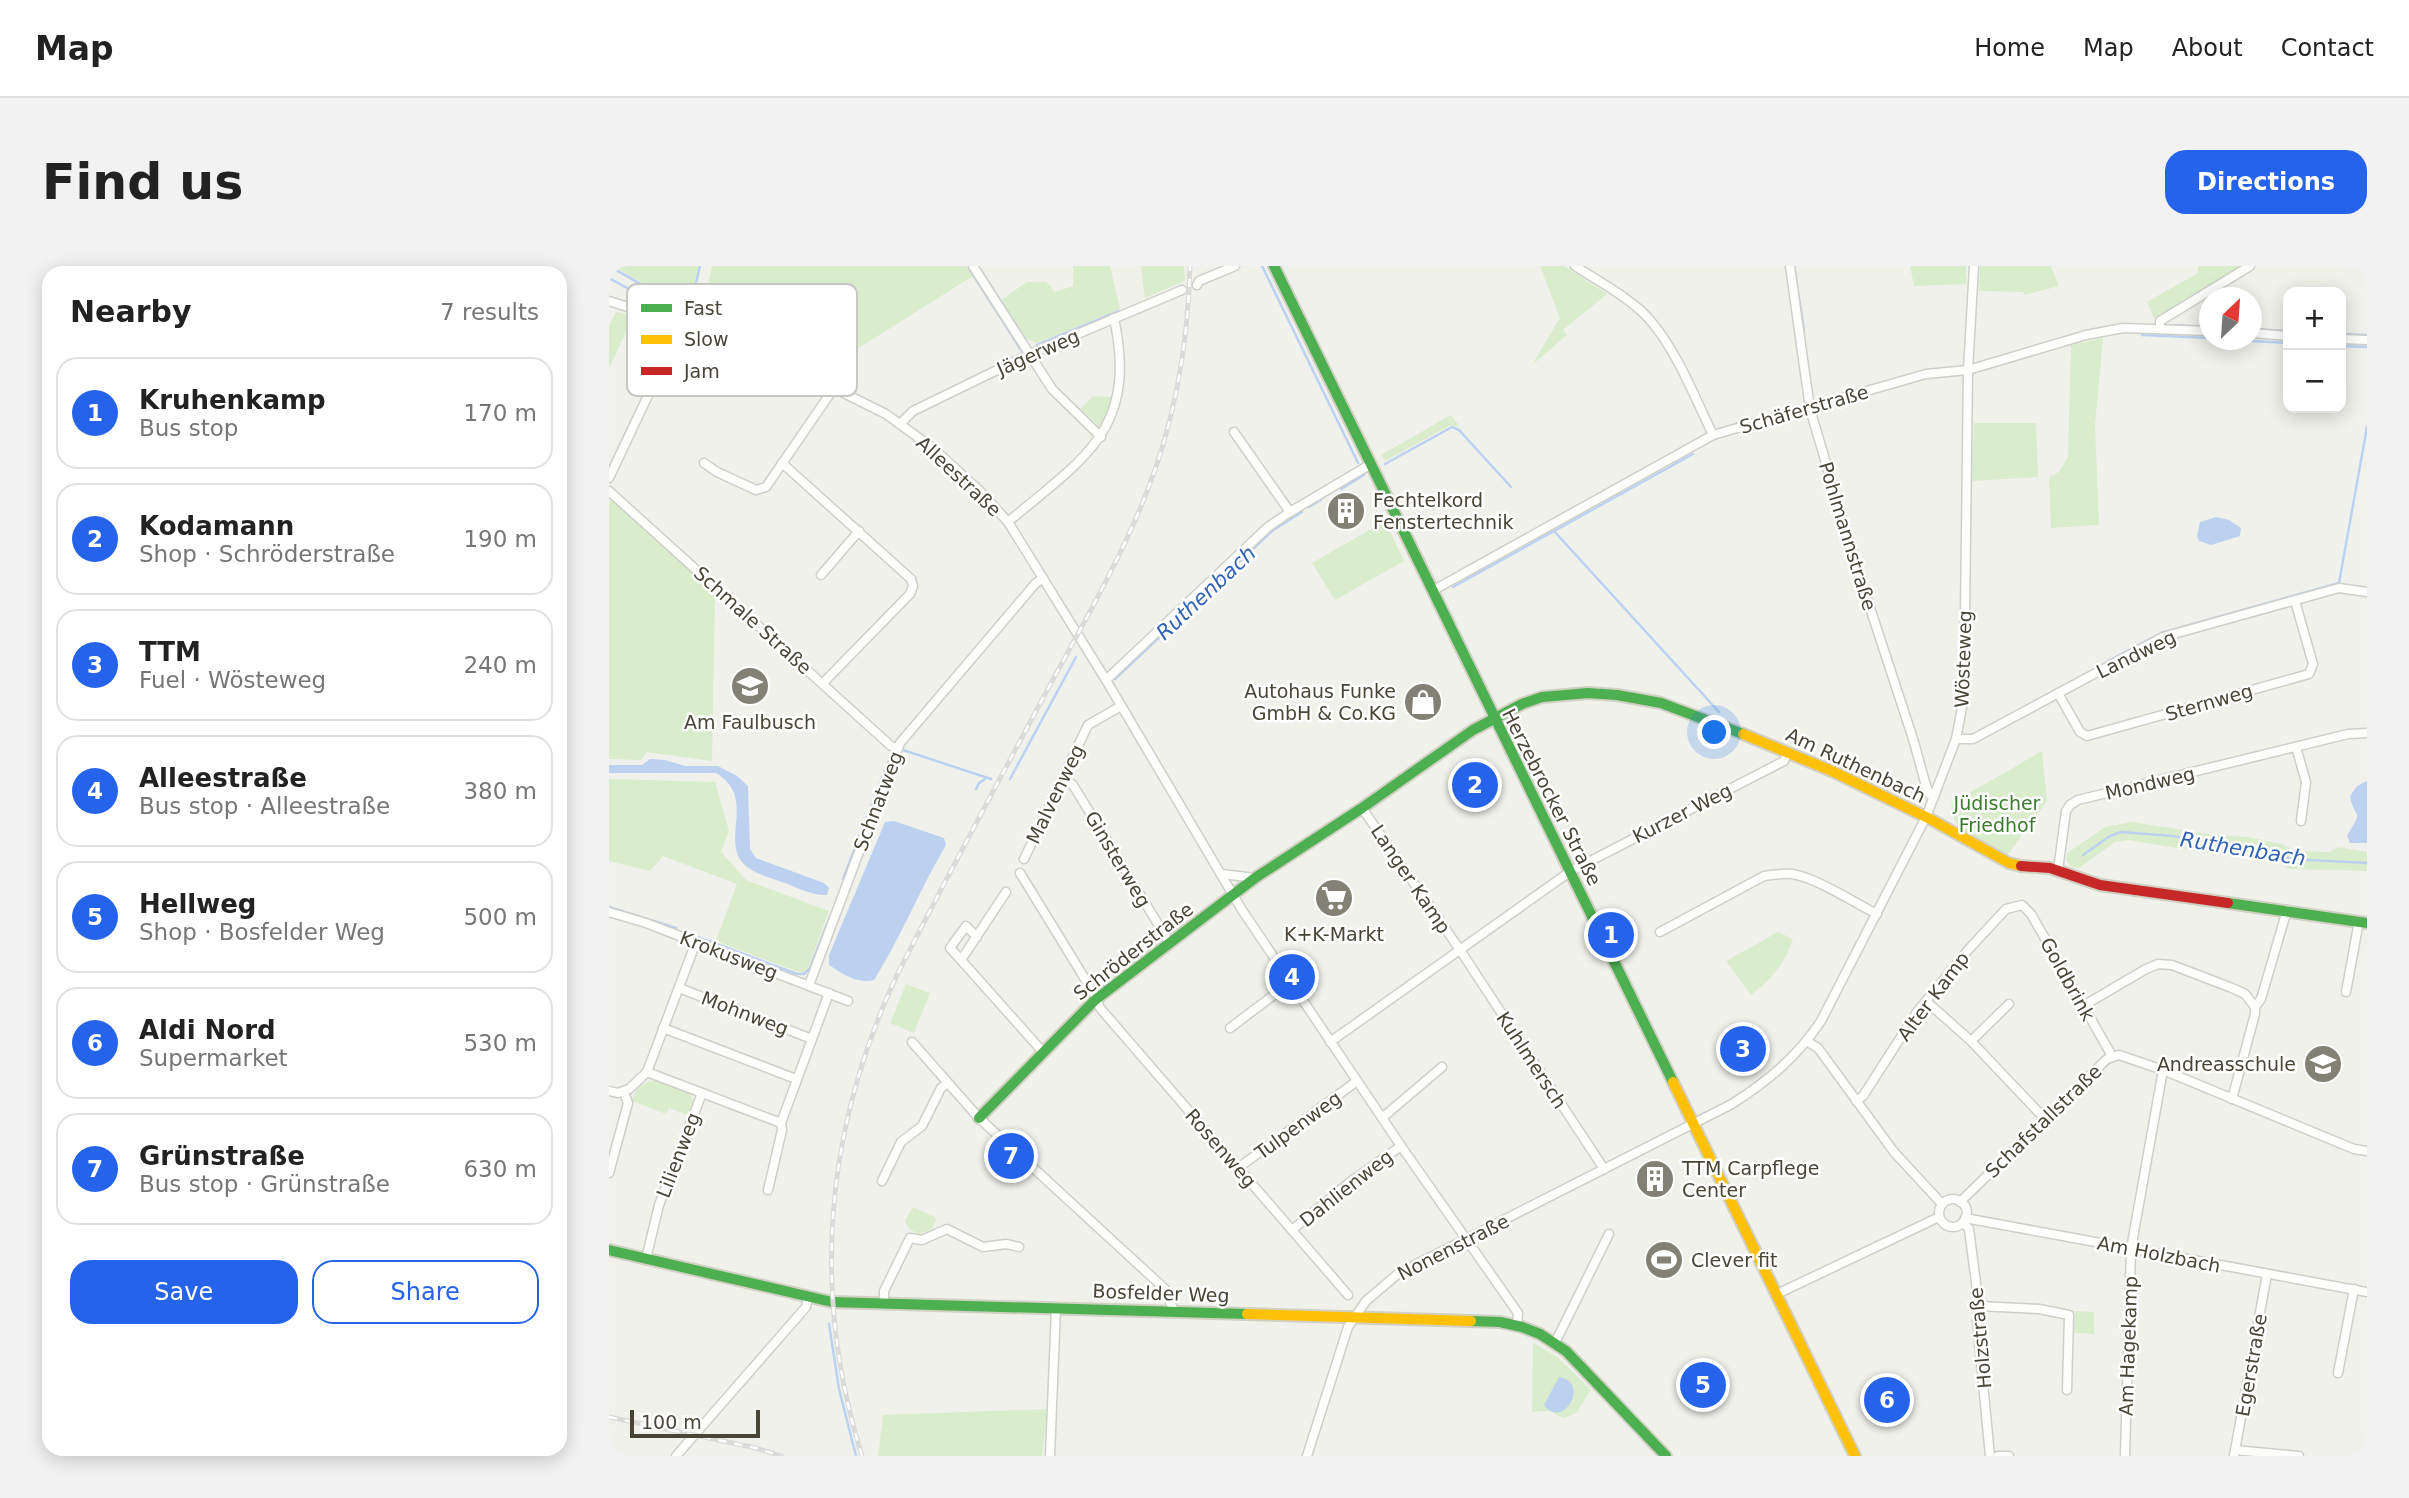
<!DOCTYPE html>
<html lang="en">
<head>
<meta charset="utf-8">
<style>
	:root { --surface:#fff; --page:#f2f2f2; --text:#222; --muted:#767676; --line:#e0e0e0; --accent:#2563eb }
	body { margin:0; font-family:"DejaVu Sans",sans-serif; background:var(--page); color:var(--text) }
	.controls { position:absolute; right:21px; top:21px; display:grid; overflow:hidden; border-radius:14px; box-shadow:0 4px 18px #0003 }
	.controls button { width:63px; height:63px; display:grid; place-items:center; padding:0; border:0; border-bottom:2px solid var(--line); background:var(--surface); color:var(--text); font:35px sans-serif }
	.compass { position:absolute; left:1590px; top:21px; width:63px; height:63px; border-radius:50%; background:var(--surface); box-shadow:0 4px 18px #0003; rotate:25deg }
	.scale { position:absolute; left:21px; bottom:18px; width:130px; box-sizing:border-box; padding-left:7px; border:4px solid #484537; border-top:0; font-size:19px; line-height:24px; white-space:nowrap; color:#484537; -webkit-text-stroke:5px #fff; paint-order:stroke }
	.you { position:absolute; left:1106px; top:467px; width:24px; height:24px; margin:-18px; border:5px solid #fff; border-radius:50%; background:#1a73e8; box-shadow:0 0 0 10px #1a73e833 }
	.badge { display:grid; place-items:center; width:46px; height:46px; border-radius:50%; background:var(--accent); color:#fff; font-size:23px; font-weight:700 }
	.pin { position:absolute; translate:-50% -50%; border:4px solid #fff; box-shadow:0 2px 7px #0006 }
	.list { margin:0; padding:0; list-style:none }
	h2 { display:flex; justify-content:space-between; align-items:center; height:91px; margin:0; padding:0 28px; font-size:30px }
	h2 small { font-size:23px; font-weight:400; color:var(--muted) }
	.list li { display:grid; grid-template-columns:46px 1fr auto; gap:21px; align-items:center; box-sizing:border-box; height:112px; margin:0 14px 14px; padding:0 14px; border:2px solid var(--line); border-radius:21px }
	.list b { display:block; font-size:26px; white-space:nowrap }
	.list p { margin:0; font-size:23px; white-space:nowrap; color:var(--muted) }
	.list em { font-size:23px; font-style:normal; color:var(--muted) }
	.actions { display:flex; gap:14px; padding:21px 28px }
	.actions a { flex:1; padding:16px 0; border:2px solid var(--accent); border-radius:21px; text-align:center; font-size:24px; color:var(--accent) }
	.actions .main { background:var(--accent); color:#fff }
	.map { position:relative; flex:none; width:1758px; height:1190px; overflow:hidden; border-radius:21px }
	header { display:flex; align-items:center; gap:42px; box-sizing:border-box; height:98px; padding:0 35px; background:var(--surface); border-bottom:2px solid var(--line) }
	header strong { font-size:33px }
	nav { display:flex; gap:38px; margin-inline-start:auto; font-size:24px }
	.intro { display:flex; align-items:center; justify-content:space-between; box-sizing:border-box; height:168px; padding:0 42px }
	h1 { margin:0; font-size:49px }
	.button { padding:18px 32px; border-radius:21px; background:var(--accent); color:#fff; font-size:24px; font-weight:700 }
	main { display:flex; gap:42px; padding:0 42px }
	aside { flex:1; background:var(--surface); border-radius:21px; box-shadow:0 4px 18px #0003 }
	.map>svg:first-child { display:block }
	.green { fill:#d9eccc }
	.water { fill:#bcd1f0 }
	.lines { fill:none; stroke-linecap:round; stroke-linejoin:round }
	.stream { stroke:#bcd1f0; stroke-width:2.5 }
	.street-casing { stroke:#cfcfc9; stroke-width:11 }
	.fast-casing { stroke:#d1d0c3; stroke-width:14 }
	.slow-casing { stroke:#d1d0c3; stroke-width:14 }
	.jam-casing { stroke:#d1d0c3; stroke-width:14 }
	.street { stroke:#fdfdfc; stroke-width:8 }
	.fast { stroke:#4caf50; stroke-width:10 }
	.slow { stroke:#ffc107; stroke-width:10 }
	.jam { stroke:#c62828; stroke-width:10 }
	.rail-casing { stroke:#dadad9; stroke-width:5 }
	.rail { stroke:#fff; stroke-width:2.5; stroke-dasharray:8; stroke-linecap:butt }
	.labels { text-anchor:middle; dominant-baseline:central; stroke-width:5; stroke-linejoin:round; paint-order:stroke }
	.street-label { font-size:19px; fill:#484537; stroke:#fff }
	.poi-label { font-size:19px; fill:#484537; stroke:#fff; text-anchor:start }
	.park-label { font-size:19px; fill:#387b2a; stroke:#fff }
	.water-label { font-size:21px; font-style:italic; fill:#2f62b5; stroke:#fff }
	.key { fill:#fff; stroke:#c8c7c3; stroke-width:2 }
	.key-label { font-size:19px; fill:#484537 }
</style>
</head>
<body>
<header>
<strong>Map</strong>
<nav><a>Home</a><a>Map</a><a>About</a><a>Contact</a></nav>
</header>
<div class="intro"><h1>Find us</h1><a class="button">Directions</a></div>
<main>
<aside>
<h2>Nearby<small>7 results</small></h2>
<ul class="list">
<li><span class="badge">1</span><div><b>Kruhenkamp</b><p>Bus stop</p></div><em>170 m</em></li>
<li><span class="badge">2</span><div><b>Kodamann</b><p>Shop · Schröderstraße</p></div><em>190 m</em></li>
<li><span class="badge">3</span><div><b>TTM</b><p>Fuel · Wösteweg</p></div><em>240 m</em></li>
<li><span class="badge">4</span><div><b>Alleestraße</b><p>Bus stop · Alleestraße</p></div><em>380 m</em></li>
<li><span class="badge">5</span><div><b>Hellweg</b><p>Shop · Bosfelder Weg</p></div><em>500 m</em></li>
<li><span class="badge">6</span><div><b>Aldi Nord</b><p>Supermarket</p></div><em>530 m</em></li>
<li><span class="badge">7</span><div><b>Grünstraße</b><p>Bus stop · Grünstraße</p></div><em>630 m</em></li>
</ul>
<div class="actions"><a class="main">Save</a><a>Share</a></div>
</aside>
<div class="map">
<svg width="1758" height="1190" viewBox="0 0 1758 1190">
	<rect width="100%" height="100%" fill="#f1f1ec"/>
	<g class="green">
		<path d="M3 0H90L82 35 67 36Z"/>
		<path d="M103 0H358L364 10 210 107 98 50 94 41Z"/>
		<path d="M464 0H501L511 43 428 77 418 73 392 34 418 16H437L446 26 464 20Z"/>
		<path d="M532 0H575L576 15 536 32Z"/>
		<path d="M931 0H955L998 28 954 64 958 69 923 99 951 52Z"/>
		<path d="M1301 0H1357V18L1305 20Z"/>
		<path d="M1371 0H1442L1450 20 1415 29 1414 26 1370 25Z"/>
		<path d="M1589 0H1635L1545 52 1538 36 1589 7Z"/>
		<path d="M7 46 25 49 0 102V60Z"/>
		<path d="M1494 72 1486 159 1490 259 1442 262 1440 211 1450 206 1459 191 1462 79Z"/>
		<path d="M484 130 504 131 494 158 490 160 471 143Z"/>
		<path d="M842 149 851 161 842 159 776 195 772 189Z"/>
		<path d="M1365 157H1427L1429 211 1363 215Z"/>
		<path d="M4 234 106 327 103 495 38 486 32 494 0 493V235Z"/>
		<path d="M776 255 795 295 726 334 703 297Z"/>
		<path d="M1433 485 1438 535 1397 591C1378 580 1337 565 1343 537Z"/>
		<path d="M0 513 106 516 120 565 112 586 137 614 220 645 199 702 194 707 189 706 107 675 128 618 54 590 41 605 0 595Z"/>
		<path d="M1523 556 1606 569 1639 571 1672 578 1687 585 1721 586 1729 581 1758 586V605L1680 603 1667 595 1640 589 1604 588 1520 574 1506 576 1470 602 1463 601 1457 594 1458 587 1496 561Z"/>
		<path d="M1169 666 1184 673C1174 700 1164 711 1142 729L1117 695Z"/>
		<path d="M297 718 321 727 305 767 281 757Z"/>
		<path d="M48 814 80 827 84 834 79 849 60 842 57 848 23 835C28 820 32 817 48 814Z"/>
		<path d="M304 941 328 952 323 963 310 968 300 963 296 955Z"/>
		<path d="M1466 1045 1485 1046V1068L1465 1067Z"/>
		<path d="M924 1077 947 1090 982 1124 967 1147 955 1152 940 1145 923 1146Z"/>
		<path d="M438 1143 433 1190H269L274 1149Z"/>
	</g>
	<g class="water">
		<path d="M1607 251 1620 254 1632 262 1631 270 1602 279 1590 275 1588 270 1591 256Z"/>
		<path d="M41 493 56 494 76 500H109L128 510 139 520 141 583 147 592 215 617 220 622 218 629C204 630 189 622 176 617 163 612 143 608 133 596 113 571 147 531 107 507H0V499H33Z"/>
		<path d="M1758 515V577H1741L1738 570C1756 540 1746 557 1741 530L1748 520Z"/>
		<path d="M285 555 335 572 337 579C311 623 292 671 265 714 248 718 235 709 220 699V689L276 556Z"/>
		<path d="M950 1111C982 1116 954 1165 935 1139Z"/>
	</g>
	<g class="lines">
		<g class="stream">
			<path d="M0 0 65 37 82 38 91 0"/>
			<path d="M653 0 749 197"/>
			<path d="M1185 0 1195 64"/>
			<path d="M371 3 416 73"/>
			<path d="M361 4 412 84"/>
			<path d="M0 12 42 35"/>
			<path d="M1566 59 1601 61"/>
			<path d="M1643 63 1679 65"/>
			<path d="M1732 68 1758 69"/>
			<path d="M1533 69 1601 72"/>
			<path d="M1626 74 1679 77"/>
			<path d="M428 79 510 45"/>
			<path d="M1732 80 1758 81"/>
			<path d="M776 198 843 161 850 164 902 221"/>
			<path d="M732 223 755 209"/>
			<path d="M700 241 712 234"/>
			<path d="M945 265 1110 446"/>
			<path d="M844 321 1084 188"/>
			<path d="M1499 395 1552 367 1730 317 1758 161"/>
			<path d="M506 413 663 265 693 246"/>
			<path d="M294 484 382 513"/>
			<path d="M401 513 467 391"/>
			<path d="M367 523 370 517 376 513"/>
			<path d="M1474 589 1501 570 1512 566 1564 570 1603 578 1651 582 1682 593 1758 597"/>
			<path d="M234 613 277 501"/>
			<path d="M0 641 67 662"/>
			<path d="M86 670 188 708H195L201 702 218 658"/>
			<path d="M220 1058 230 1123 247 1190"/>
		</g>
		<defs>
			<g id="street">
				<path d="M364 0 443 123 492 171"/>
				<path d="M966 0C989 15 1023 33 1041 54 1069 87 1085 130 1104 169"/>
				<path d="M1181 0 1201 143 1248 302 1305 476 1317 520 1321 529 1325 531"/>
				<path d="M588 19 590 15 626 0"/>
				<path d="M0 35 22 42 77 49 277 148 325 183 372 226 399 256 497 414 633 644 792 880 909 1047 908 1060"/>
				<path d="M1551 62V55L1641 0"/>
				<path d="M1643 67 1679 70"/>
				<path d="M1732 73 1758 74"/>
				<path d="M291 158 304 145 421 88 573 24"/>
				<path d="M625 166 681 246"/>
				<path d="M95 197 108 206 147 224 157 221 225 122"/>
				<path d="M173 197 302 313 304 320 301 328 214 417"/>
				<path d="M0 212 77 49"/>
				<path d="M0 225 282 480 289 482"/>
				<path d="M399 256C476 191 529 164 505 52"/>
				<path d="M212 309 250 265"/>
				<path d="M823 325 1104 169 1317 108 1359 104 1477 69 1514 62 1601 65"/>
				<path d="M497 414 659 261 681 246 762 198"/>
				<path d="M1449 427 1471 466 1478 470 1700 408 1704 398 1686 335"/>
				<path d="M1347 473H1364L1554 371 1730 322 1758 326"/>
				<path d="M1687 481 1697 516 1692 555"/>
				<path d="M454 513 464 519 560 676"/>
				<path d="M753 542 851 684 995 903"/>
				<path d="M415 593 479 459 512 440"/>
				<path d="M1449 604 1457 545 1461 539 1469 534 1739 468 1758 467"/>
				<path d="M411 607 484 726 491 742 739 1029"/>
				<path d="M613 608 646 612"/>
				<path d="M397 626 352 694 434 786"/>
				<path d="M0 646 37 657 239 735"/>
				<path d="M1051 666 1155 610C1165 609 1173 607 1183 608 1206 611 1246 637 1268 648"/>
				<path d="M352 694 341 682 357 660 368 671"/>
				<path d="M200 719 291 477 426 318 434 312"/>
				<path d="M70 722 203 773"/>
				<path d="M1737 726 1750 655"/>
				<path d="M1317 735 1362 775 1436 853"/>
				<path d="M1474 740 1537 703 1549 698 1563 699 1623 722 1636 728 1646 741V748L1623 833"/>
				<path d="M1646 741 1652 733 1678 644"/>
				<path d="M54 762 187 813"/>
				<path d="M621 762 682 716"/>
				<path d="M1362 775 1400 738"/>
				<path d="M303 776 370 852 556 1023 565 1045"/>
				<path d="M721 776 962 605 1175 495 1179 486"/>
				<path d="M1199 776 1209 782 1285 886 1333 938"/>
				<path d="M38 806 172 857"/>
				<path d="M0 825 9 827 20 823 38 806 87 676"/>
				<path d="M1247 835 1254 830 1308 746 1359 684 1397 643 1413 639 1422 648 1503 790"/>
				<path d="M773 852 833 801"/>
				<path d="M629 902 748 815"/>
				<path d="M0 907 19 837 15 826"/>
				<path d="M273 915 292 876 313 860 332 822 337 818"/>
				<path d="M159 924 173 864 172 857 220 727"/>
				<circle cx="1344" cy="947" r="14"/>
				<path d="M1351 936 1498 793 1510 789 1554 804 1745 883 1758 885"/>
				<path d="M1356 952 1758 1026"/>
				<path d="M1354 956 1360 963 1370 1040 1368 1055 1381 1190"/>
				<path d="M683 964 741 916 792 880"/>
				<path d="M37 993 50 939 93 827"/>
				<path d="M1168 1028 1330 951"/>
				<path d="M275 1037V1025L301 972 313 974 338 963 374 981 397 978 410 981"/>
				<path d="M1370 1040 1430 1043 1460 1049 1458 1124"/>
				<path d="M946 1077 1000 968"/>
				<path d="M1729 1107 1745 1023"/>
				<path d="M1626 1184 1690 1190"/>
				<path d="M67 1190 197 1041 199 1032"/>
				<path d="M441 1190 447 1042"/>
				<path d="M698 1190 739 1061 757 1035 790 1007 1123 838C1159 815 1188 791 1212 755L1317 551 1347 473 1355 431 1359 104 1365 0"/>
				<path d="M1389 1190H1400"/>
				<path d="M1516 1190 1522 983 1554 804"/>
				<path d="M1625 1190 1658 1008"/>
				<path d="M1755 1190H1758"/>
			</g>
			<g id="fast">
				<path d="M665 0 1064 816"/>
				<path d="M1619 637 1758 657"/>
				<path d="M370 852 486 734 646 612 753 542 864 464 913 438 933 431 979 427 1008 429 1052 437 1134 468"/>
				<path d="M0 984 223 1036 638 1048"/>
				<path d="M862 1055 891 1056 913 1061 931 1068 957 1085 1057 1190"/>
			</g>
			<g id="slow">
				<path d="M1134 468 1225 506 1321 553 1400 597 1412 600"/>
				<path d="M1064 816 1246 1190"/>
				<path d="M638 1048 862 1055"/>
			</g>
			<path id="jam" d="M1412 600 1441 602 1491 619 1619 637"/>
		</defs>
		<use href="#street" class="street-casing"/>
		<use href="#fast" class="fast-casing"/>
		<use href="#slow" class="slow-casing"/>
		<use href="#jam" class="jam-casing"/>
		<use href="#street" class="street"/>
		<use href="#fast" class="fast"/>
		<use href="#slow" class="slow"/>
		<use href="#jam" class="jam"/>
		<defs>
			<g id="rail">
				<path d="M0 1151 147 1182 172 1190"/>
				<path d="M253 1190C202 1026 216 864 288 709 335 616 385 524 434 432 470 365 509 299 537 228 566 155 579 78 581 0"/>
			</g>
		</defs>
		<use href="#rail" class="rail-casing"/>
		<use href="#rail" class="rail"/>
	</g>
	<defs>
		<symbol id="building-disc" viewBox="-11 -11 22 22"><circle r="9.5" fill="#838176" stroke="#fff"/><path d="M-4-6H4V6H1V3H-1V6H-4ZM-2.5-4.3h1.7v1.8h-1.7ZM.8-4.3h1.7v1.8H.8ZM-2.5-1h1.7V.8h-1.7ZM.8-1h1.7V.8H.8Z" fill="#fff"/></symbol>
		<symbol id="school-disc" viewBox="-11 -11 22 22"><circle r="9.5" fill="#838176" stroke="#fff"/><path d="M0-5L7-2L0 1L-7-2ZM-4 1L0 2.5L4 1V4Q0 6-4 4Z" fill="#fff"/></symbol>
		<symbol id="shop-disc" viewBox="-11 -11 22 22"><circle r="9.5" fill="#838176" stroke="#fff"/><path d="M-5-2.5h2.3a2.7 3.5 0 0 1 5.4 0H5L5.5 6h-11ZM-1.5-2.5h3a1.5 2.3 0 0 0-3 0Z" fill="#fff"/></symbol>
		<symbol id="supermarket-disc" viewBox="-11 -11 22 22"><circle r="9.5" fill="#838176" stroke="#fff"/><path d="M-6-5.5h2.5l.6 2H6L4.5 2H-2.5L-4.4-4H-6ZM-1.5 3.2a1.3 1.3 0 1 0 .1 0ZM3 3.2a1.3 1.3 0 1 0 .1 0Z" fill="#fff"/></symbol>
		<symbol id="stadium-disc" viewBox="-11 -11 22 22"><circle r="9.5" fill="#838176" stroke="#fff"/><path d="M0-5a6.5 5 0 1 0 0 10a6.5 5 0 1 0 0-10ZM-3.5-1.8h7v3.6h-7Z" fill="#fff"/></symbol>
	</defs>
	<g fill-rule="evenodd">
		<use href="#building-disc" x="715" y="223" width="44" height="44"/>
		<use href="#school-disc" x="119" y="398" width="44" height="44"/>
		<use href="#shop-disc" x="792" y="414" width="44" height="44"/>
		<use href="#supermarket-disc" x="703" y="610" width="44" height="44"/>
		<use href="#school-disc" x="1692" y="776" width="44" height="44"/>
		<use href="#building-disc" x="1024" y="891" width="44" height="44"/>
		<use href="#stadium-disc" x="1033" y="972" width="44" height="44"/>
	</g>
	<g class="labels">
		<g class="street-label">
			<text transform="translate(429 86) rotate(-24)">Jägerweg</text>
			<text transform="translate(1195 143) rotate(-16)">Schäferstraße</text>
			<text transform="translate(350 210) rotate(43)">Alleestraße</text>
			<text transform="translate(1239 270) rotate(73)">Pohlmannstraße</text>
			<text transform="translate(144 354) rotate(42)">Schmale Straße</text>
			<text transform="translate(1527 388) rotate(-26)">Landweg</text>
			<text transform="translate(1354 393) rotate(-88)">Wösteweg</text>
			<text transform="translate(1600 436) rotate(-16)">Sternweg</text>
			<text transform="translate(1247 499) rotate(25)">Am Ruthenbach</text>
			<text transform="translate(1541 517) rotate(-13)">Mondweg</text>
			<text transform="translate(446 528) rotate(-64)">Malvenweg</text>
			<text transform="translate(943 531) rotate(63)">Herzebrocker Straße</text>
			<text transform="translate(269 535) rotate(-69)">Schnatweg</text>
			<text transform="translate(1073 547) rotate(-27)">Kurzer Weg</text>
			<text transform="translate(509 593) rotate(59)">Ginsterweg</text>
			<text transform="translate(802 613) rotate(56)">Langer Kamp</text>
			<text transform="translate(524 685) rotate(-38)">Schröderstraße</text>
			<text transform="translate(120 689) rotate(21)">Krokusweg</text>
			<text transform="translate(1459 713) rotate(61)">Goldbrink</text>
			<text transform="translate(1324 730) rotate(-53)">Alter Kamp</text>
			<text transform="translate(136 747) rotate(21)">Mohnweg</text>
			<text transform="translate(923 794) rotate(57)">Kuhlmersch</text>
			<text transform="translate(1434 855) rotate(-44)">Schafstallstraße</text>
			<text transform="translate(689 859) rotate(-36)">Tulpenweg</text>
			<text transform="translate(612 882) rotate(49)">Rosenweg</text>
			<text transform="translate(69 889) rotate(-69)">Lilienweg</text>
			<text transform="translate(737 922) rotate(-38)">Dahlienweg</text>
			<text transform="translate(844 981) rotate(-27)">Nonenstraße</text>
			<text transform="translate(1550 988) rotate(11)">Am Holzbach</text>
			<text transform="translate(552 1027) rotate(2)">Bosfelder Weg</text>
			<text transform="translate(1371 1072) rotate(-95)">Holzstraße</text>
			<text transform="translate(1519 1080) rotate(-88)">Am Hagekamp</text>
			<text transform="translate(1642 1099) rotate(-80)">Egerstraße</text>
		</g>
		<g class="poi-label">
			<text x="764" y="234">Fechtelkord<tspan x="764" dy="22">Fenstertechnik</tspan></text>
			<text x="787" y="425" text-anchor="end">Autohaus Funke<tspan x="787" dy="22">GmbH &amp; Co.KG</tspan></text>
			<text x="141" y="456" text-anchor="middle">Am Faulbusch</text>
			<text x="725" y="668" text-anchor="middle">K+K-Markt</text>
			<text x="1687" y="798" text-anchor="end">Andreasschule</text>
			<text x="1073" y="902">TTM Carpflege<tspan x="1073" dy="22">Center</tspan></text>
			<text x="1082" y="994">Clever fit</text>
		</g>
		<g class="park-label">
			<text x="1388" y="537">Jüdischer<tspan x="1388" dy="22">Friedhof</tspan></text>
		</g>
		<g class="water-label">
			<text transform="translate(597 327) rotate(-43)">Ruthenbach</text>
			<text transform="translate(1634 583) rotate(9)">Ruthenbach</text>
		</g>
	</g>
	<rect x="18" y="18" width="230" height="112" rx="10" class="key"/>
	<rect x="32" y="38" width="31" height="8" fill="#4caf50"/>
	<rect x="32" y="69" width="31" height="9" fill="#ffc107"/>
	<rect x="32" y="101" width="31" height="8" fill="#c62828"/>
	<g class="key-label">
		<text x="75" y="49">Fast</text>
		<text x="75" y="80">Slow</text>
		<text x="75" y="112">Jam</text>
	</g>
</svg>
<div class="controls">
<button>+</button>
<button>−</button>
</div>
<svg class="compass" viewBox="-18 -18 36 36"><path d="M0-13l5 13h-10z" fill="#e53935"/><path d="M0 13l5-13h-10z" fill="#767676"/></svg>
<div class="scale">100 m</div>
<div class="you"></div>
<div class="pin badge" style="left:1002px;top:669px">1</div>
<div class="pin badge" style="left:866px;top:519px">2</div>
<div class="pin badge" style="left:1134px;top:783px">3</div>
<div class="pin badge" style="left:683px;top:711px">4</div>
<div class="pin badge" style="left:1094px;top:1119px">5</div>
<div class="pin badge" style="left:1278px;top:1134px">6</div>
<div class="pin badge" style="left:402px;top:890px">7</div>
</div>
</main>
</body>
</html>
